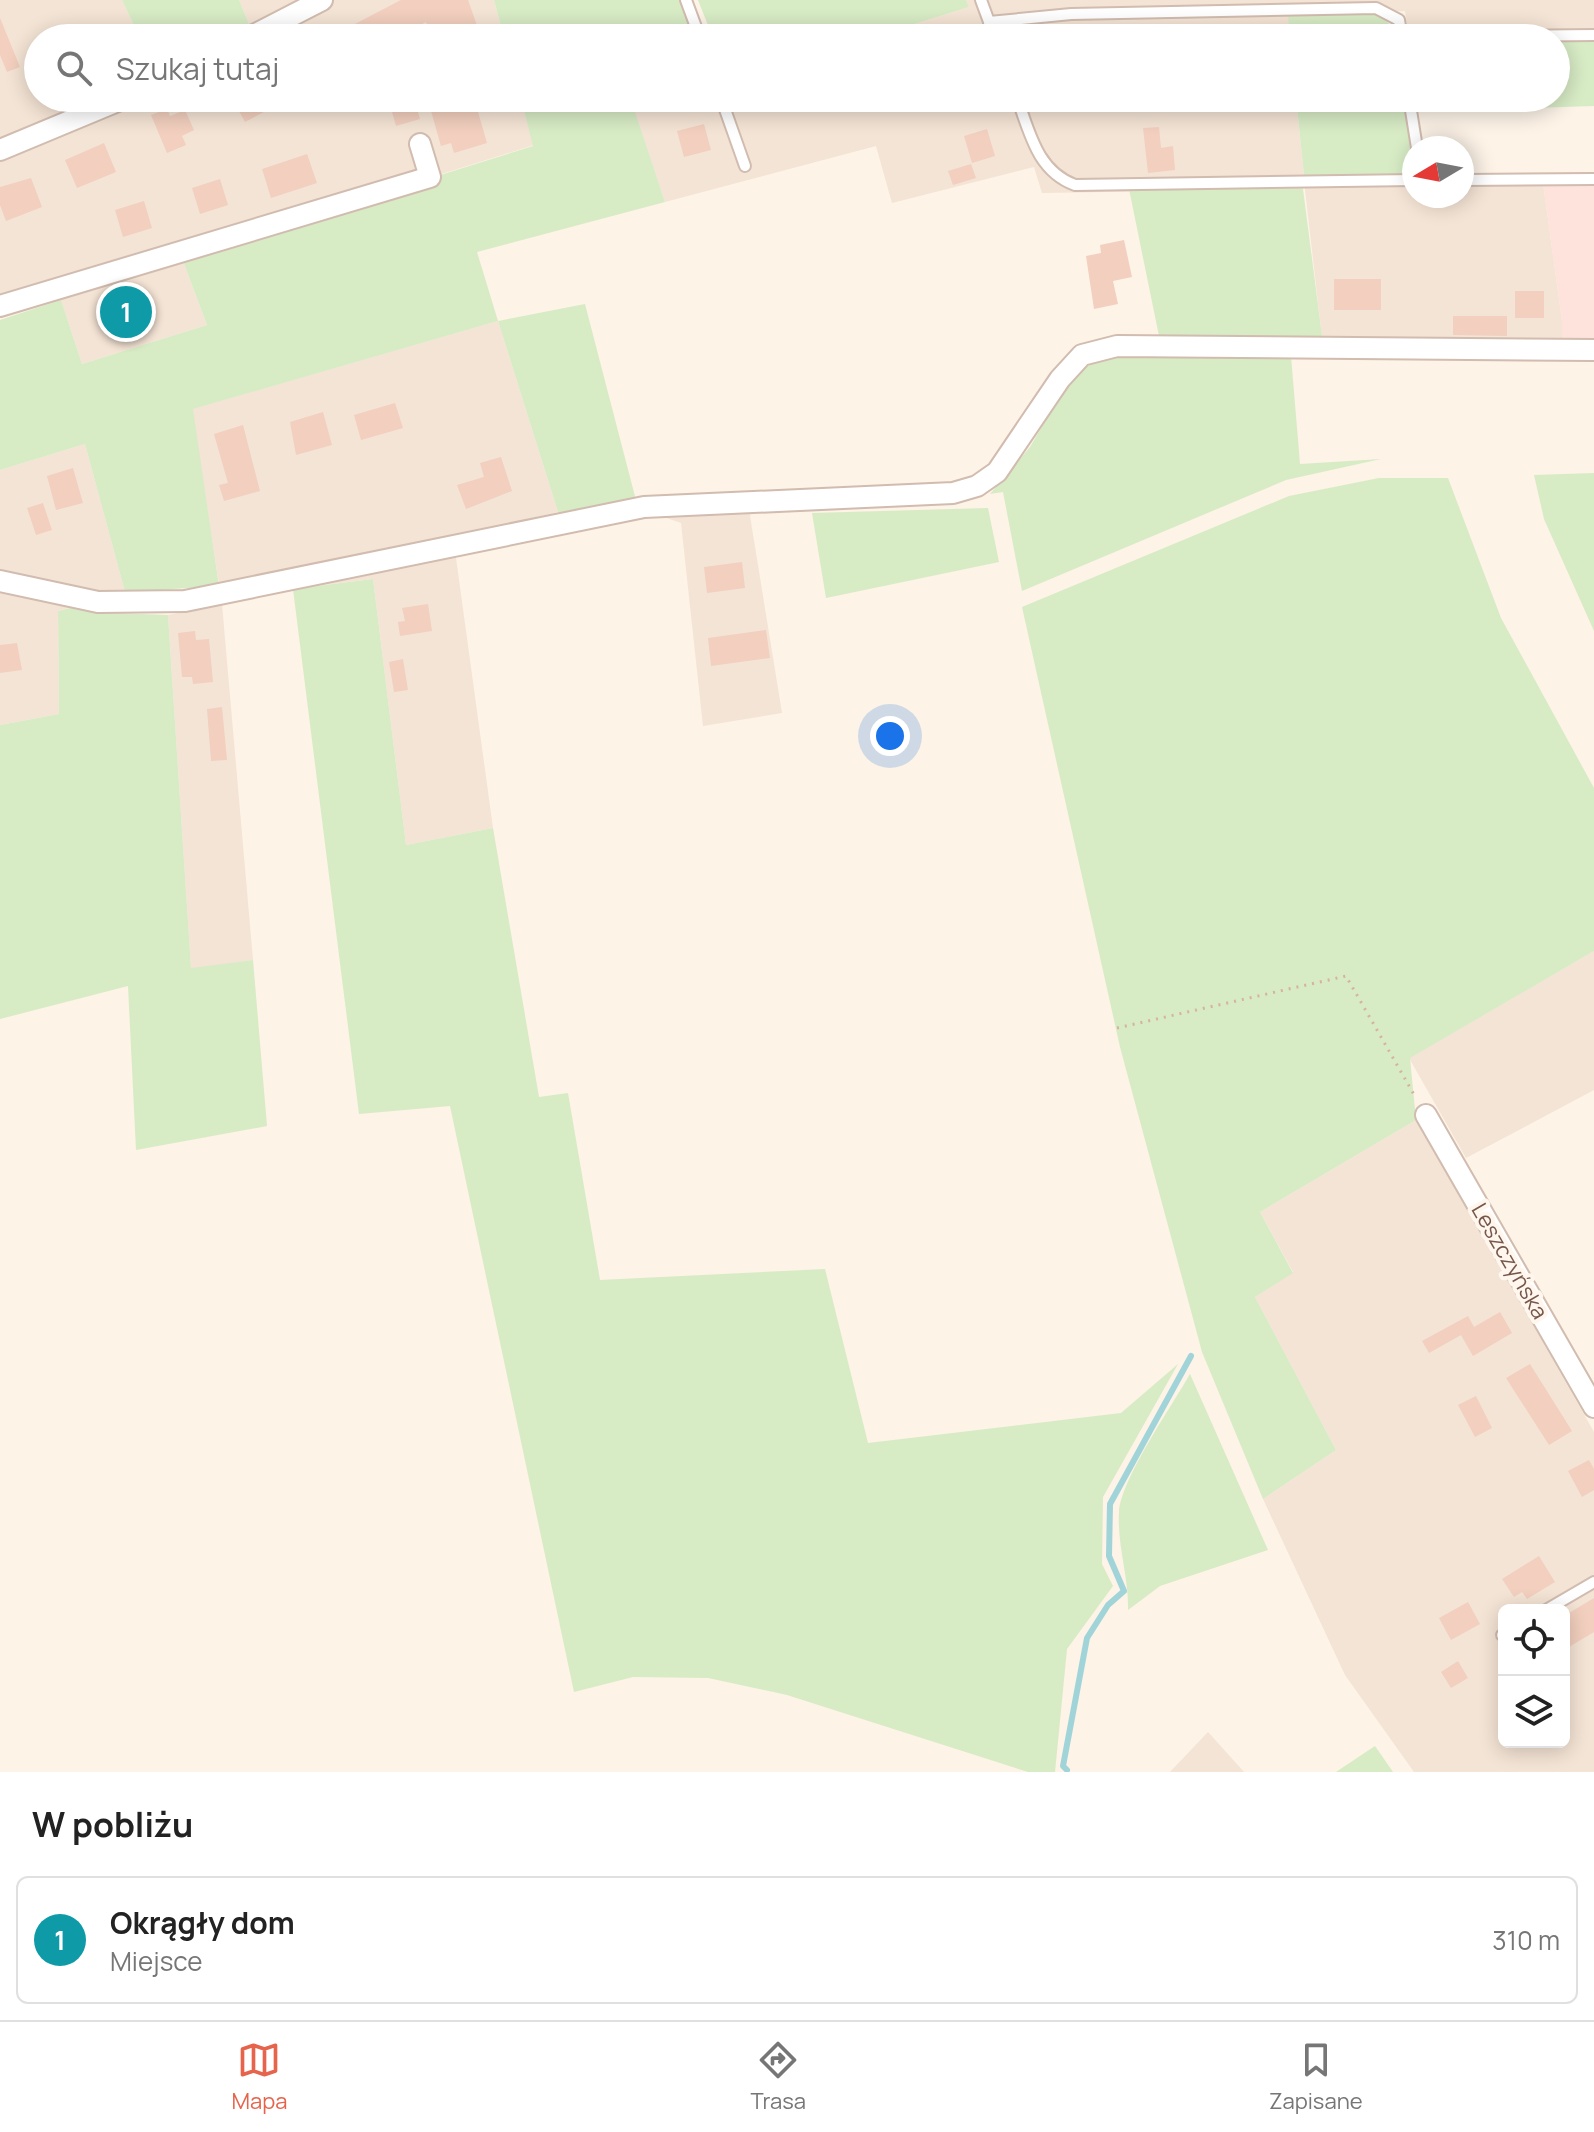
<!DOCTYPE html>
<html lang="pl">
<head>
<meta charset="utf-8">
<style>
	:root { --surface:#fff; --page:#f2f2f2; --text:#222; --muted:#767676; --line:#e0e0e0; --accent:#e7644c }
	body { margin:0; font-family:Manrope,sans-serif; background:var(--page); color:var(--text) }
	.controls { position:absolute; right:24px; bottom:24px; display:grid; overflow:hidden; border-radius:12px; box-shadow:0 4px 20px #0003 }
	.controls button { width:72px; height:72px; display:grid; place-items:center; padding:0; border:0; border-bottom:2px solid var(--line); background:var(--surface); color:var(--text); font:40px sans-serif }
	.compass { position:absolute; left:1402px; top:136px; width:72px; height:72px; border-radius:50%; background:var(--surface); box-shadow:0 4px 20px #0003; rotate:260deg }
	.you { position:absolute; left:890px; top:736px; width:28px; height:28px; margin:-20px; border:6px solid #fff; border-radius:50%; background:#1a73e8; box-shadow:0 0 0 12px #1a73e833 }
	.badge { display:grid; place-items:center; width:52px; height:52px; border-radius:50%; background:var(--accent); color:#fff; font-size:26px; font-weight:700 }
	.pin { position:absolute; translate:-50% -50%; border:4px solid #fff; box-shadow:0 2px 8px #0006 }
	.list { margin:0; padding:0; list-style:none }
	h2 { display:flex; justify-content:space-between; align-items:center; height:104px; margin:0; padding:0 32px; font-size:34px }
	h2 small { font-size:26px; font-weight:400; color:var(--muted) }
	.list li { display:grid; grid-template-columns:52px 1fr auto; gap:24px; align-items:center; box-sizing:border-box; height:128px; margin:0 16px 16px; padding:0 16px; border:2px solid var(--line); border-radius:12px }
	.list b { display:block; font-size:30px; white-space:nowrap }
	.list p { margin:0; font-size:26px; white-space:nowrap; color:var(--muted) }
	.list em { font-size:26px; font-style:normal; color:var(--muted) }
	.icon { flex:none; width:44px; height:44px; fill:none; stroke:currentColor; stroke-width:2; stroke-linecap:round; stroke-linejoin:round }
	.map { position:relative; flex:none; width:1594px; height:1772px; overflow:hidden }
	.search { position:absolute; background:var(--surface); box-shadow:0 4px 20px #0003; left:24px; right:24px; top:24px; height:88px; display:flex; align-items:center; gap:20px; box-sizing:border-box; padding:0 28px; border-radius:44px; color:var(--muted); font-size:30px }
	.sheet { height:248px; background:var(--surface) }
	nav { display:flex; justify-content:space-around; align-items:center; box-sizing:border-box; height:112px; border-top:2px solid var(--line); background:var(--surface); font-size:22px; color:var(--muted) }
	nav a { display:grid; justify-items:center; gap:4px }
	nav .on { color:var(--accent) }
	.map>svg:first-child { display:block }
	.residential { fill:#f4e4d5; fill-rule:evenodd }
	.commercial { fill:#fde3db }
	.green { fill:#d7ebc5 }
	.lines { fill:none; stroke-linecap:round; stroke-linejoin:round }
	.stream { stroke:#a1d4d9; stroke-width:6 }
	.building { fill:#f2cfbe }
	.lane-casing { stroke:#d1bcaf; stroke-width:14 }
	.street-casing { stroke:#d1bcaf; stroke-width:24 }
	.path { stroke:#d7b2a1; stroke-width:3; stroke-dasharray:2 6; stroke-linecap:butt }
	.lane { stroke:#fff; stroke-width:10 }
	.street { stroke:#fff; stroke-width:20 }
	.labels { text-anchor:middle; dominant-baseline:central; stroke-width:8; stroke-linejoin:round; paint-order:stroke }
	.street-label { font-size:22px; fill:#77574b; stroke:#fff7ee }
</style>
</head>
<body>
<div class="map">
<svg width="1594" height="1772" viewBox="0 0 1594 1772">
	<rect width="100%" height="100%" fill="#fdf3e7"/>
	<g class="residential">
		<path d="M0 0H122L140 38H38V98H521L534 145 181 256 207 325 82 364 58 291 0 301V159L25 148 18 129 0 147Z"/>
		<path d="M239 0H494L504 38H220L249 24Z"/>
		<path d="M966 0H1594V38H1409L1405 11 1289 16 1290 38H870L969 7Z"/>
		<path d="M1296 98 1304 175H1414V196H1462V175L1542 176 1562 321V350L1324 355 1304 181 1303 189 1042 193 1034 167 892 203 876 146 665 202 630 99Z"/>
		<path d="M498 321 558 512 453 536 493 828 406 845 373 579 293 589 222 604 253 960 191 969 168 615 222 604 192 409Z"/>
		<path d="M85 444 125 592 58 611 59 714 0 725V470Z"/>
		<path d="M758 494 750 516 782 713 703 726 681 523 638 508Z"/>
		<path d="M1594 951V1090L1466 1158 1409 1058Z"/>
		<path d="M1416 1120 1594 1432V1772H1414L1345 1675 1263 1499 1336 1450 1255 1297 1293 1272 1260 1212ZM1504 1610H1564V1742H1504Z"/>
		<path d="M1208 1732 1244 1772H1170Z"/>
	</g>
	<path class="commercial" d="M1594 174V351L1562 350V321L1542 176Z"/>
	<g class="green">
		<path d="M122 0H239L249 24 220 38H140Z"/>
		<path d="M494 0H681L695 38H504Z"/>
		<path d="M698 0H966L969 7 870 38H713Z"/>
		<path d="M1371 12C1383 18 1394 24 1396 38H1290L1288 16Z"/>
		<path d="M1594 38V106L1417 112 1416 98H1556V39Z"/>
		<path d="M521 98H633L631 100 665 202 477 252 498 321 585 304 638 508 558 512 498 321 193 409 219 586 125 592 85 444 0 470V320L61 300 82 364 207 325 181 256 533 146Z"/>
		<path d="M1296 98H1404L1414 175H1304Z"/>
		<path d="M1129 189H1303L1322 336H1159Z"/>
		<path d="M1291 356 1300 464 1381 459 1286 480 1022 591 1003 492 990 494 1030 447 1072 375 1104 357Z"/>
		<path d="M1594 473V631L1544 519 1534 475Z"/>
		<path d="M1379 478H1448L1501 618 1594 788V951L1410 1058 1416 1120 1260 1212 1293 1273 1255 1297 1336 1450 1263 1499 1202 1352 1120 1047 1022 607 1289 496Z"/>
		<path d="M988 508 999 562 826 598 812 513Z"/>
		<path d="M373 579 406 845 493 828 539 1097 568 1093 600 1280 825 1269 868 1443 1121 1413 1178 1364 1103 1497 1102 1564 1113 1586 1067 1649 1055 1772H1028L787 1695 708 1678 633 1677 574 1692 450 1106 359 1114 293 589Z"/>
		<path d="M74 607 114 613 168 615 191 968 253 960 267 1126 136 1150 128 986 0 1019V725L59 714 58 611Z"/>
		<path d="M1190 1374 1268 1550 1160 1586 1128 1610C1129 1577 1117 1546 1119 1512 1121 1479 1172 1406 1190 1374Z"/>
		<path d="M1375 1746 1393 1772H1336Z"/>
	</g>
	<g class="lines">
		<path class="stream" d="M1067 1770 1063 1766 1087 1638 1108 1605 1124 1591 1109 1556 1110 1504 1191 1356"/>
	</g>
	<g class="building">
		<path d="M401 0H468L479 31 460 38H432L426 22 396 38H328Z"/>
		<path d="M0 18 20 67 7 72 0 55Z"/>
		<path d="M232 98H290L245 122Z"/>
		<path d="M388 98H414L420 119 396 126Z"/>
		<path d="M474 98 487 143 454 153 451 143 441 146 431 111Z"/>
		<path d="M167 109 170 116 185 110 194 130 182 136 186 145 167 153 151 115Z"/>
		<path d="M704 124 711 150 684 157 677 131Z"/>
		<path d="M1159 127 1161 148 1173 146 1175 170 1148 173 1143 128Z"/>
		<path d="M987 129 995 156 972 163 964 136Z"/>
		<path d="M104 143 116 172 77 188 65 160Z"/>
		<path d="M307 154 317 183 271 198 262 169Z"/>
		<path d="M971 164 976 178 953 185 948 171Z"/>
		<path d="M31 178 42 207 6 221 0 205V187Z"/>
		<path d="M220 179 228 205 200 214 192 188Z"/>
		<path d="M144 201 152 228 123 237 115 210Z"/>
		<path d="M1124 240 1132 277 1113 281 1118 304 1094 309 1086 256 1101 253 1100 245Z"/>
		<rect x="1334" y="279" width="47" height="31"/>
		<circle cx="126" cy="310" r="22"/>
		<rect x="1515" y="291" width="29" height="27"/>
		<path d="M1453 316H1507V336L1453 335Z"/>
		<path d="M395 403 403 428 361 440 354 415Z"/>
		<path d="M323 412 332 445 296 455 290 422Z"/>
		<path d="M243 425 260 491 224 501 219 485 228 483 214 434Z"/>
		<path d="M501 457 512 491 466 509 457 485 484 477 480 463Z"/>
		<path d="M73 468 83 503 56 510 47 476Z"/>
		<path d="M43 503 52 530 36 535 27 508Z"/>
		<path d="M742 562 745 588 707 593 704 567Z"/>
		<path d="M428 604 432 631 400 636 398 622 405 621 402 608Z"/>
		<path d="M766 630 770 658 711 666 708 638Z"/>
		<path d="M195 631 196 640 209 639 213 682 193 684 192 677H182L178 633Z"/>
		<path d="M17 643 22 670 0 673V645Z"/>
		<path d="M403 659 408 690 394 692 389 662Z"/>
		<path d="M222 707 227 760 211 761 207 709Z"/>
		<path d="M1500 1312 1512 1333 1473 1356 1461 1335 1429 1353 1422 1341 1468 1316 1474 1327Z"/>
		<path d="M1530 1364 1572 1431 1549 1445 1506 1378Z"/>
		<path d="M1476 1396 1492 1428 1475 1437 1458 1405Z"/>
		<path d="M1589 1460 1594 1469V1490L1582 1497 1568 1471Z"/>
		<path d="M1539 1556 1555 1582 1527 1599 1522 1592 1514 1597 1502 1579Z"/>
		<path d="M1594 1598V1632L1564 1650V1616Z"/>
		<path d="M1468 1602 1480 1624 1451 1640 1439 1618Z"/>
		<path d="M1458 1661 1468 1678 1451 1688 1441 1672Z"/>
	</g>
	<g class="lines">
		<defs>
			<g id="lane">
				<path d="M686 0 700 38"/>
				<path d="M981 0 995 38"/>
				<path d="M989 22 1071 14 1376 8 1399 20 1402 38"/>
				<path d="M1400 28 1412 37 1594 35"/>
				<path d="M721 98 745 166"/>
				<path d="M1017 98C1030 133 1037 171 1075 185L1414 180"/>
				<path d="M1409 98 1417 148"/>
				<path d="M1462 180 1594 179"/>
				<path d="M1546 1610 1594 1582"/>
				<path d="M1502 1635 1504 1634"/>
			</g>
			<g id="street">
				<path d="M248 38 322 0"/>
				<path d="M0 150 125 98"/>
				<path d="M0 306 430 177 420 144"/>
				<path d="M0 581 98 602 185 601 644 507 953 493 977 486 997 472 1060 379 1082 355 1117 346 1594 350"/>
				<path d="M1426 1115 1594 1407"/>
			</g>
		</defs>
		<use href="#lane" class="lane-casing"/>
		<use href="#street" class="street-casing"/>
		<path class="path" d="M1117 1028 1346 976 1416 1098"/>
		<use href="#lane" class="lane"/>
		<use href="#street" class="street"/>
	</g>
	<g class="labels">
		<g class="street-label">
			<text transform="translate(1510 1261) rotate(60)">Leszczyńska</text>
		</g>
	</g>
</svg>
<div class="controls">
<button><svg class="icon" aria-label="locate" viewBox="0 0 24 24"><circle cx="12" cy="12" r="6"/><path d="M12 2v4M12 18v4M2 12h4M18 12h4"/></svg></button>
<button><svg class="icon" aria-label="layers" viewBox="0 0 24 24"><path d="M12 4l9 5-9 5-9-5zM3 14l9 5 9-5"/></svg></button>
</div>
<svg class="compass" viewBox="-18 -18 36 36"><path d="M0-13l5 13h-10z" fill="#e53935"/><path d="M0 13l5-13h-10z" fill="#767676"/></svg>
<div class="you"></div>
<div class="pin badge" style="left:126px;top:312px;background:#0f9aa8">1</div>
<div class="search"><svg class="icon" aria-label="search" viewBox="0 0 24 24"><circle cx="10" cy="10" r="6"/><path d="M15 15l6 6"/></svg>Szukaj tutaj</div>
</div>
<section class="sheet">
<h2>W pobliżu<small></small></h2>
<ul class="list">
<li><span class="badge" style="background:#0f9aa8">1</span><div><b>Okrągły dom</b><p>Miejsce</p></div><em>310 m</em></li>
</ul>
</section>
<nav>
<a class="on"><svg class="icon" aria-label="map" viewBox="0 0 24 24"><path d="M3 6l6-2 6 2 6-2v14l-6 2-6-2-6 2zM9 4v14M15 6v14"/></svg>Mapa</a>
<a><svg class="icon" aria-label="directions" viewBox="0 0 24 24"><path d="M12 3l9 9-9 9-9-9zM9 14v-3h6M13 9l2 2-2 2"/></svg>Trasa</a>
<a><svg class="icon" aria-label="saved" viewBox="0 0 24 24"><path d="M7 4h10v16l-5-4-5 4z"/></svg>Zapisane</a>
</nav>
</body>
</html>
